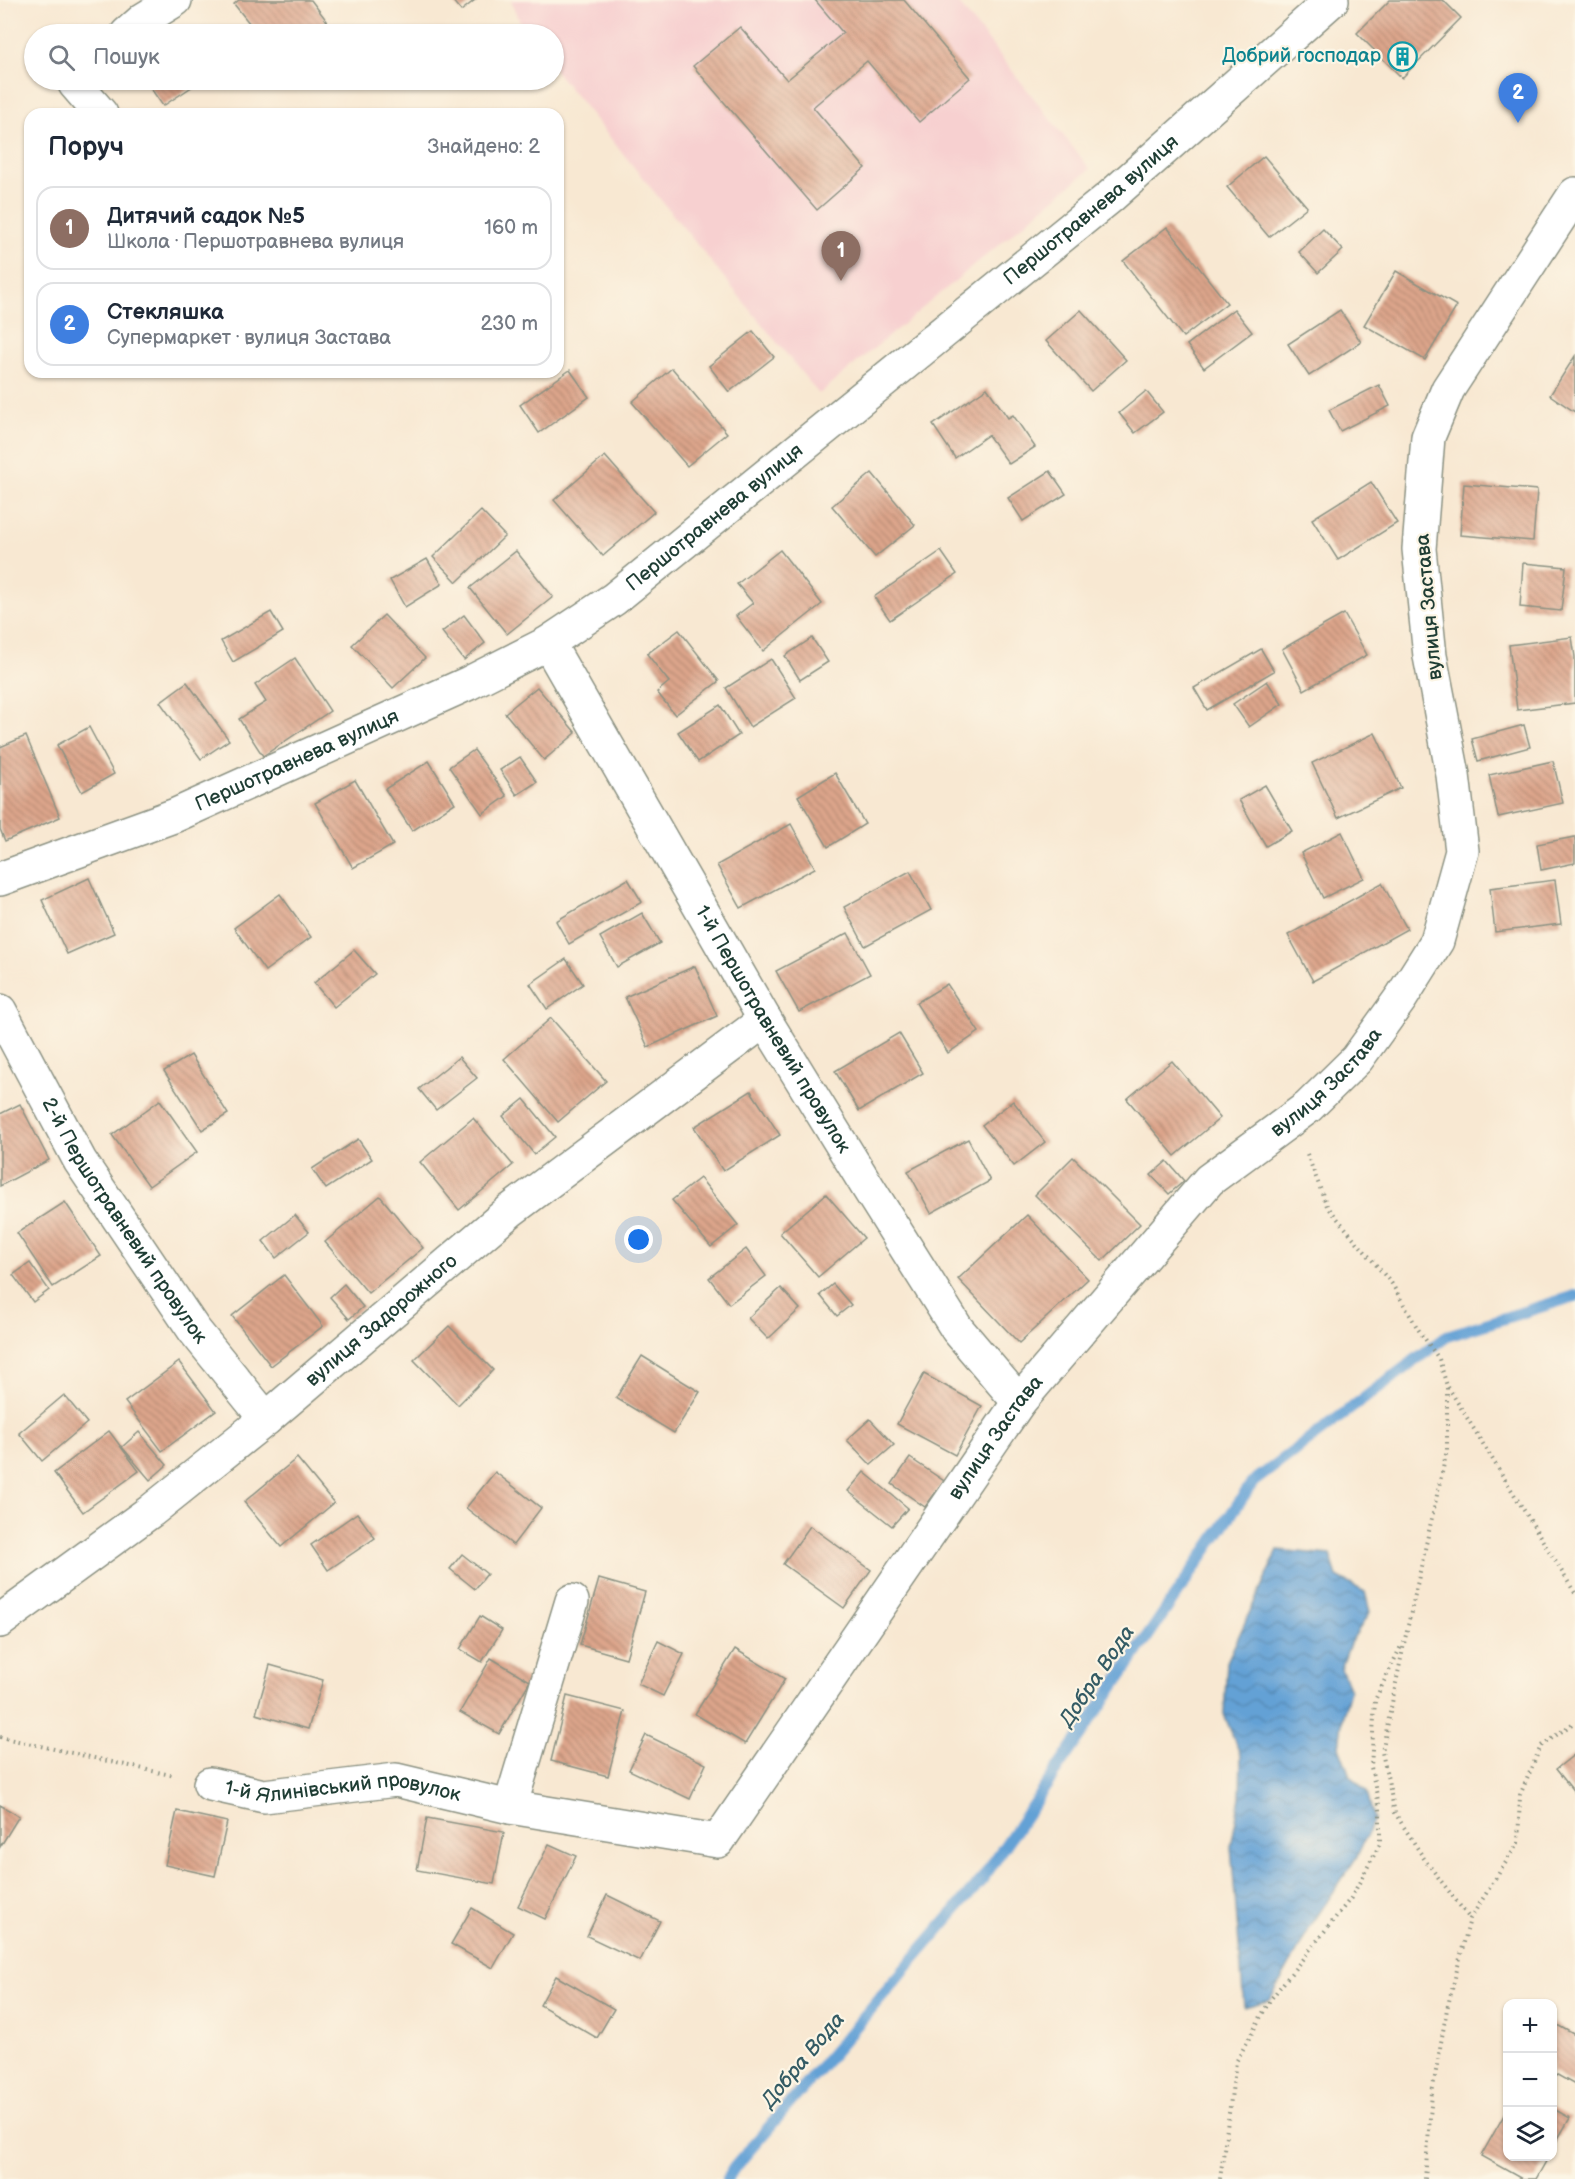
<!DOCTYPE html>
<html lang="uk">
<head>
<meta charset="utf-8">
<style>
	:root { --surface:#fff; --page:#f2f2f3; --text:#1f2937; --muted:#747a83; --line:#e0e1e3; --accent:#d1495b }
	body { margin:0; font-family:"Balsamiq Sans",sans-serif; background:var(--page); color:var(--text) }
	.controls { position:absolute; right:18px; bottom:18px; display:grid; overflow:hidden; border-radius:12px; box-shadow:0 2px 4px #0004 }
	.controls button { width:54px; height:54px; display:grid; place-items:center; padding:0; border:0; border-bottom:2px solid var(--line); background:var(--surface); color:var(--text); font:30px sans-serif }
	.you { position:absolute; left:639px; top:1240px; width:21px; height:21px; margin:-15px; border:4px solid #fff; border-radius:50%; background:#1a73e8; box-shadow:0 0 0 9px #1a73e833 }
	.badge { display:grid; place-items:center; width:39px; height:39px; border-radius:50%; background:var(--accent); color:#fff; font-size:20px; font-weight:700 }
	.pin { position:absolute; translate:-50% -50px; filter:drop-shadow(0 2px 3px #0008) }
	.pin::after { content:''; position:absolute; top:32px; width:21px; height:18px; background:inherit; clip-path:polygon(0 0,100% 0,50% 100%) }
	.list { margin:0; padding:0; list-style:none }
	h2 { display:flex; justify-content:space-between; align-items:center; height:78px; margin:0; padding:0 24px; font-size:26px }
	h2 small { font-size:20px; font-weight:400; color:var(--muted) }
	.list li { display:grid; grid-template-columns:39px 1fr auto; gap:18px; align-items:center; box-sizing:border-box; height:84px; margin:0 12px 12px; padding:0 12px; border:2px solid var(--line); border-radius:18px }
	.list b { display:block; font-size:22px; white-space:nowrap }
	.list p { margin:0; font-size:20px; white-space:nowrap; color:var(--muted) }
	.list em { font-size:20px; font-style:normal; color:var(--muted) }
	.icon { flex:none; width:33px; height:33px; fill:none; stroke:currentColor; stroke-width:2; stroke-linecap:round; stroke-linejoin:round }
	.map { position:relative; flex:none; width:1575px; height:2179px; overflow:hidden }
	.search { position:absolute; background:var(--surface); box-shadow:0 2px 4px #0004; left:24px; top:24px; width:540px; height:66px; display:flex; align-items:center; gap:15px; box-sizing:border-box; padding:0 21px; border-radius:33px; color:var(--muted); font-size:22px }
	.panel { position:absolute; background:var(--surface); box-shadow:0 2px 4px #0004; left:24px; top:108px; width:540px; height:270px; border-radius:18px }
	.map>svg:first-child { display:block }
	.built { fill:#f7d0d0 }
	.water { fill:url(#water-waves); stroke:#416f84; stroke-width:1.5 }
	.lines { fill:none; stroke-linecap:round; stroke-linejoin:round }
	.stream { stroke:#63a1d5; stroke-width:12 }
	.building { fill:url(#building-back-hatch) }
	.street-casing { stroke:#8c9283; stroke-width:36 }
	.path { stroke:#8c9283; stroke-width:4; stroke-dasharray:1.5 4.5; stroke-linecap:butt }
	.street { stroke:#fff; stroke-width:33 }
	.labels { text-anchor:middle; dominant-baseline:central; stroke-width:4.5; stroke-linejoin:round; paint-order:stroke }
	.culture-label { font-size:20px; fill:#0d838f; stroke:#fcf5e5; text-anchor:end }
	.street-label { font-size:20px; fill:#1f3d34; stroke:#fcf5e5 }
	.water-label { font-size:21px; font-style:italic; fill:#335b64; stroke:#fcf5e5 }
</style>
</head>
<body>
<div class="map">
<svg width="1575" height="2179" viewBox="0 0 1575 2179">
	<defs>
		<pattern id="water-waves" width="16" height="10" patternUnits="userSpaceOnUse" patternTransform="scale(1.5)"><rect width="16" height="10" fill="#63a1d5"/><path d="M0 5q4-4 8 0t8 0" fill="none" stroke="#5184ae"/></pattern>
		<pattern id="building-back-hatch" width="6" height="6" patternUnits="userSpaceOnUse" patternTransform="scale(1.5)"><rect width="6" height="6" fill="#dda58b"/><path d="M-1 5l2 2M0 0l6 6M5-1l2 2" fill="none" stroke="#b38872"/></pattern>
	</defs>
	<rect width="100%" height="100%" fill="#fcf5e5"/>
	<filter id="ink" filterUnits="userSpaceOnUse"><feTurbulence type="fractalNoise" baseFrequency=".0167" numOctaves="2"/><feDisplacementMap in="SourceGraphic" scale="12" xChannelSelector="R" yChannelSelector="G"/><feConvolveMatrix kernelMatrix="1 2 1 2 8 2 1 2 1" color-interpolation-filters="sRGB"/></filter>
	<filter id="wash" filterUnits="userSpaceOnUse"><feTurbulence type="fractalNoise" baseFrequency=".008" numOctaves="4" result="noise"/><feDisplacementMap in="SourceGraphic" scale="24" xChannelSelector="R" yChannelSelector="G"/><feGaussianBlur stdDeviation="1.35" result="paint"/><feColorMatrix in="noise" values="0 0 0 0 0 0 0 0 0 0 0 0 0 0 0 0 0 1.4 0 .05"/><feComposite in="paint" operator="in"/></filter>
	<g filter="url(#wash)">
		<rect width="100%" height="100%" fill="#f8e8d2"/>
		<path class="built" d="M511 0H956L1090 169 819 394 554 69V34H525Z"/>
		<path class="water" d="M1278 1550 1330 1555 1337 1577 1365 1592 1370 1612 1350 1643 1341 1669 1350 1690 1343 1715 1339 1747 1350 1776 1367 1792 1374 1820 1356 1858 1312 1924 1270 2000 1244 2007 1231 1847 1240 1797 1241 1756 1224 1714 1227 1662Z"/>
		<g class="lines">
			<path class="stream" d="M727 2179 734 2168 983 1878 1253 1482 1447 1336 1575 1296"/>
		</g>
		<g id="blocks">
			<g class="building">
				<path d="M239 0H311L327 21 309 34H258L234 4Z"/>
				<path d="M452 0H475L461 11Z"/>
				<path d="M815 0H904L970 78 919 122 867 61 813 107 865 168 817 210 693 66 740 27 787 80 843 33Z"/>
				<path d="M1390 0H1443L1461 18 1402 78 1357 33Z"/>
				<path d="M145 80H202L163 106Z"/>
				<path d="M1264 156 1307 207 1269 237 1227 187Z"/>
				<path d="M1167 227 1227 303 1183 337 1123 261Z"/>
				<path d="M1323 229 1343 250 1318 273 1299 252Z"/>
				<path d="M1396 271 1457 306 1425 360 1364 325Z"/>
				<path d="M1234 309 1252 332 1204 368 1187 345Z"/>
				<path d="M1081 310 1126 360 1091 391 1046 341Z"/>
				<path d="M1340 310 1361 342 1309 376 1288 344Z"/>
				<path d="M753 331 774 357 729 392 709 366Z"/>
				<path d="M1575 356V412L1550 395Z"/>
				<path d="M672 368 727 433 687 466 632 402Z"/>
				<path d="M570 370 589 397 539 433 520 405Z"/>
				<path d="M1379 385 1390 406 1340 431 1329 410Z"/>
				<path d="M987 388 1008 418 1013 415 1035 447 1009 464 988 435 955 458 933 425Z"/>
				<path d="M1146 391 1163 412 1135 433 1119 413Z"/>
				<path d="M605 456 654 512 603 556 554 500Z"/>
				<path d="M1050 471 1066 494 1023 521 1008 498Z"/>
				<path d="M872 473 915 525 875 557 832 506Z"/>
				<path d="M1371 482 1397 523 1338 560 1312 519Z"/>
				<path d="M1464 484 1537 490 1533 541 1460 535Z"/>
				<path d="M481 511 505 536 457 582 433 557Z"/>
				<path d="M780 550 822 604 763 651 736 616 753 603 737 584Z"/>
				<path d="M516 551 553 597 507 634 470 588Z"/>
				<path d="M941 551 957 574 890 620 874 597Z"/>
				<path d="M427 559 442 584 405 607 390 580Z"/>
				<path d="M1523 563 1566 567 1561 611 1520 607Z"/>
				<path d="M271 612 283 632 233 662 221 641Z"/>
				<path d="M1344 614 1367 655 1304 690 1282 649Z"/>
				<path d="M384 615 425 658 393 688 352 645Z"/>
				<path d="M464 615 485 643 464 660 442 632Z"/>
				<path d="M679 630 719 681 675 715 657 692 669 682 647 654Z"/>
				<path d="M1572 637 1575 657V703L1517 710 1509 645Z"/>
				<path d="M812 638 828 662 800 680 785 656Z"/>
				<path d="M1261 649 1274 671 1207 710 1194 688Z"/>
				<path d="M295 658 330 711 263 756 239 719 266 702 255 685Z"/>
				<path d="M771 659 796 698 750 727 726 688Z"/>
				<path d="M1267 681 1282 704 1249 727 1233 704Z"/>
				<path d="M187 682 229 740 201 759 160 702Z"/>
				<path d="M537 687 576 733 544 760 505 713Z"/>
				<path d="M720 705 739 735 698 762 678 732Z"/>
				<path d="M1524 725 1530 747 1478 761 1472 739Z"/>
				<path d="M89 727 114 774 82 792 57 745Z"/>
				<path d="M1375 733 1401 788 1338 818 1312 763Z"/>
				<path d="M26 736 60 817 5 841 0 829V747Z"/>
				<path d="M474 750 507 796 482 814 449 767Z"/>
				<path d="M520 757 537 782 517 795 500 770Z"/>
				<path d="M429 761 455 803 412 831 385 789Z"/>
				<path d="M1553 761 1563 803 1498 817 1489 775Z"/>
				<path d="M835 773 865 824 828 847 798 796Z"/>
				<path d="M355 780 393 845 353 868 315 803Z"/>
				<path d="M1265 785 1292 831 1266 846 1239 800Z"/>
				<path d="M791 824 815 868 741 908 717 865Z"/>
				<path d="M1342 832 1364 878 1323 898 1301 853Z"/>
				<path d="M1575 837V863L1541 870 1537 844Z"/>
				<path d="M910 871 931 910 865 946 844 907Z"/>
				<path d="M89 878 114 933 67 954 42 900Z"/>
				<path d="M628 879 642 902 569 944 556 921Z"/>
				<path d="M1555 880 1561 924 1495 932 1490 888Z"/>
				<path d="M1382 883 1407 929 1313 981 1288 935Z"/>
				<path d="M280 894 311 937 265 971 234 928Z"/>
				<path d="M642 913 660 943 617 967 600 937Z"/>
				<path d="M848 933 870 974 799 1012 776 971Z"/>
				<path d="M354 950 375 974 334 1007 314 983Z"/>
				<path d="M566 959 583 984 547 1009 530 984Z"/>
				<path d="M695 966 717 1016 648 1047 625 997Z"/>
				<path d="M947 984 979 1032 948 1053 916 1003Z"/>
				<path d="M551 1018 606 1081 558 1122 504 1059Z"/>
				<path d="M899 1033 923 1073 859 1111 835 1071Z"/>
				<path d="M191 1055 228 1114 202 1130 164 1071Z"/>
				<path d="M459 1057 477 1078 436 1110 419 1089Z"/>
				<path d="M1172 1061 1220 1118 1175 1156 1127 1099Z"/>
				<path d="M751 1091 780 1135 723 1171 694 1127Z"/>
				<path d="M524 1099 555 1137 534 1154 503 1116Z"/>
				<path d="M160 1100 197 1152 149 1186 112 1135Z"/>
				<path d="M1013 1101 1045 1142 1014 1166 982 1125Z"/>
				<path d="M20 1104 49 1160 0 1186V1114Z"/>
				<path d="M473 1118 513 1165 459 1210 420 1162Z"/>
				<path d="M358 1139 372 1159 326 1189 312 1169Z"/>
				<path d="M968 1139 990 1181 931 1213 908 1171Z"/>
				<path d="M1073 1157 1140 1224 1102 1261 1035 1195Z"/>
				<path d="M1167 1161 1184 1181 1169 1194 1151 1175Z"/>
				<path d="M700 1178 738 1225 711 1247 672 1200Z"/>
				<path d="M826 1194 864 1238 818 1277 780 1233Z"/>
				<path d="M380 1196 423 1248 368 1293 325 1242Z"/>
				<path d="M65 1202 101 1256 53 1287 17 1233Z"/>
				<path d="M295 1215 309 1232 276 1258 263 1241Z"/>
				<path d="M1027 1215 1088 1279 1019 1343 958 1279Z"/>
				<path d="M746 1249 766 1276 729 1304 709 1278Z"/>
				<path d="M30 1263 49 1290 33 1302 13 1275Z"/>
				<path d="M284 1275 323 1326 271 1366 232 1316Z"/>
				<path d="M344 1284 363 1307 349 1319 330 1297Z"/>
				<path d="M833 1284 851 1305 837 1316 820 1295Z"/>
				<path d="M781 1288 800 1309 768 1339 748 1318Z"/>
				<path d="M449 1326 493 1370 458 1405 414 1360Z"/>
				<path d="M642 1356 700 1392 674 1433 616 1398Z"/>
				<path d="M179 1362 216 1411 162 1451 125 1402Z"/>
				<path d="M924 1374 982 1406 955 1455 897 1424Z"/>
				<path d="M64 1395 87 1423 42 1461 19 1433Z"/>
				<path d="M870 1419 894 1445 871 1465 847 1440Z"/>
				<path d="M109 1431 139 1471 83 1512 54 1473Z"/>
				<path d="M139 1432 167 1465 150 1480 122 1447Z"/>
				<path d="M297 1458 334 1503 281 1547 244 1502Z"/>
				<path d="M910 1458 944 1481 925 1507 892 1484Z"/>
				<path d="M495 1472 541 1508 513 1545 466 1508Z"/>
				<path d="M864 1472 908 1508 892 1526 848 1491Z"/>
				<path d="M357 1513 375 1538 328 1570 311 1545Z"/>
				<path d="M810 1526 871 1570 844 1608 783 1564Z"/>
				<path d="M462 1554 487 1574 475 1589 450 1569Z"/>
				<path d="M599 1579 645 1592 626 1658 580 1645Z"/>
				<path d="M480 1616 502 1630 482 1662 460 1649Z"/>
				<path d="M658 1641 684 1654 663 1696 638 1684Z"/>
				<path d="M735 1649 785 1679 745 1744 695 1714Z"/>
				<path d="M491 1658 530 1681 499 1734 460 1712Z"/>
				<path d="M270 1665 323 1680 308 1729 256 1714Z"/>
				<path d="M567 1696 625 1711 608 1776 551 1761Z"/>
				<path d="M646 1735 706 1764 690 1799 629 1770Z"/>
				<path d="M1575 1754V1793L1556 1769Z"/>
				<path d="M0 1805 19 1816 0 1847Z"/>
				<path d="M177 1811 227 1822 215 1876 165 1865Z"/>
				<path d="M427 1818 504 1832 494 1884 417 1870Z"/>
				<path d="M549 1844 576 1856 545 1919 518 1906Z"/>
				<path d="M607 1895 660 1921 640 1961 587 1936Z"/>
				<path d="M472 1908 513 1933 493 1968 451 1944Z"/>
				<path d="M556 1976 614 2009 597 2038 540 2005Z"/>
				<path d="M1552 2022 1575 2035V2085L1552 2072Z"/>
				<path d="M1508 2108V2156H1549L1536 2179H1522L1481 2156Z"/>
				<path d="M1552 2108 1570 2118 1552 2149Z"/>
			</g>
		</g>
	</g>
	<g filter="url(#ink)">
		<use href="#blocks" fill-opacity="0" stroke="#8c9283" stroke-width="1.5"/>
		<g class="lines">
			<defs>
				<g id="street">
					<path d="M127 34 144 19 175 0"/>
					<path d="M80 80 75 84 101 114"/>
					<path id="s1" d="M548 643 765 1020 869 1189 957 1329 1019 1402"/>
					<path id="s2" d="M0 879 176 815 469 683 548 643 614 599 1110 197 1332 0"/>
					<path id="s3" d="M0 1011 80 1161 194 1330 266 1419"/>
					<path id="s4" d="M0 1621 151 1511 266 1419 511 1210 765 1020"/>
					<path id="s5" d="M210 1784 264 1796 396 1780 510 1807 718 1841 1019 1402 1209 1180 1308 1107 1357 1059 1401 998 1437 941 1462 851 1453 775 1430 656 1419 549 1428 437 1448 389 1575 194"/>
					<path d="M510 1807 572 1601"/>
				</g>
			</defs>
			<use href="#street" class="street-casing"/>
			<g class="path">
				<path d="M1307 1154 1327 1206 1392 1284 1418 1329 1439 1359 1447 1386V1450L1405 1639 1382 1752 1395 1813 1425 1860 1470 1919"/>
				<path d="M1448 1387 1575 1593"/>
				<path d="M0 1737 175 1776"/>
				<path d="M1220 2179 1236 2062 1270 2000 1351 1898 1380 1844V1810L1371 1767 1375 1700 1402 1644"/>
				<path d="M1425 2179 1432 2093 1447 2009 1470 1919 1518 1843 1520 1795 1541 1746 1575 1722"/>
			</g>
			<use href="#street" class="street"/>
		</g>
	</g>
	<defs>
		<symbol id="building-ring" viewBox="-11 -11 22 22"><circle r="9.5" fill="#fcf5e5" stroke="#0f9aa8" stroke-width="1.5"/><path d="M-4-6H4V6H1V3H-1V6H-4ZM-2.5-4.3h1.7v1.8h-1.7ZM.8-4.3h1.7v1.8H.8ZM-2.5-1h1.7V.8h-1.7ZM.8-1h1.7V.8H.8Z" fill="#0f9aa8"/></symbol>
	</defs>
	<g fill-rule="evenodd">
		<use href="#building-ring" x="1386" y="40" width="33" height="33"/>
	</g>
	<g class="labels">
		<g class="culture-label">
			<text x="1381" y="56">Добрий господар</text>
		</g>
		<g class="street-label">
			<text stroke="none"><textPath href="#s2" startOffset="1292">Першотравнева вулиця</textPath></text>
			<text stroke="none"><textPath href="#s2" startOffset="806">Першотравнева вулиця</textPath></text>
			<text transform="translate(1429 607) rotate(-95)">вулиця Застава</text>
			<text stroke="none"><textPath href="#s2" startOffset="320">Першотравнева вулиця</textPath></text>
			<text stroke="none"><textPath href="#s1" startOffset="447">1-й Першотравневий провулок</textPath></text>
			<text stroke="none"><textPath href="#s5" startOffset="1494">вулиця Застава</textPath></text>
			<text stroke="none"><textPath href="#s3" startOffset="244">2-й Першотравневий провулок</textPath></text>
			<text stroke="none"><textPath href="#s4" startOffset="486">вулиця Задорожного</textPath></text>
			<text stroke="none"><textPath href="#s5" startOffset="1006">вулиця Застава</textPath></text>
			<text stroke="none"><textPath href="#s5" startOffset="135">1-й Ялинівський провулок</textPath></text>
		</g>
		<g class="water-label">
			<text transform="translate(1097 1676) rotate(-56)">Добра Вода</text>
			<text transform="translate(803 2060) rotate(-50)">Добра Вода</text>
		</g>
	</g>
</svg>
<div class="controls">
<button>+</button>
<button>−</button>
<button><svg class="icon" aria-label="layers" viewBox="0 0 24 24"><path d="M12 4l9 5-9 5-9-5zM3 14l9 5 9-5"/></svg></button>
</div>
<div class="you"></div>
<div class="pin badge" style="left:841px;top:281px;background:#8d6e63">1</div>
<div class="pin badge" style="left:1518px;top:123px;background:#3f7fe0">2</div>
<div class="search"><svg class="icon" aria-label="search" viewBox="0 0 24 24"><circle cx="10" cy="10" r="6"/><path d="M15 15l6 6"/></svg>Пошук</div>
<section class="panel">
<h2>Поруч<small>Знайдено: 2</small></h2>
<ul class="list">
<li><span class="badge" style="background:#8d6e63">1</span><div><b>Дитячий садок №5</b><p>Школа · Першотравнева вулиця</p></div><em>160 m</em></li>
<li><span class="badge" style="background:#3f7fe0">2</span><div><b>Стекляшка</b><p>Супермаркет · вулиця Застава</p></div><em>230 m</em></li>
</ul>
</section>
</div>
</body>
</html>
